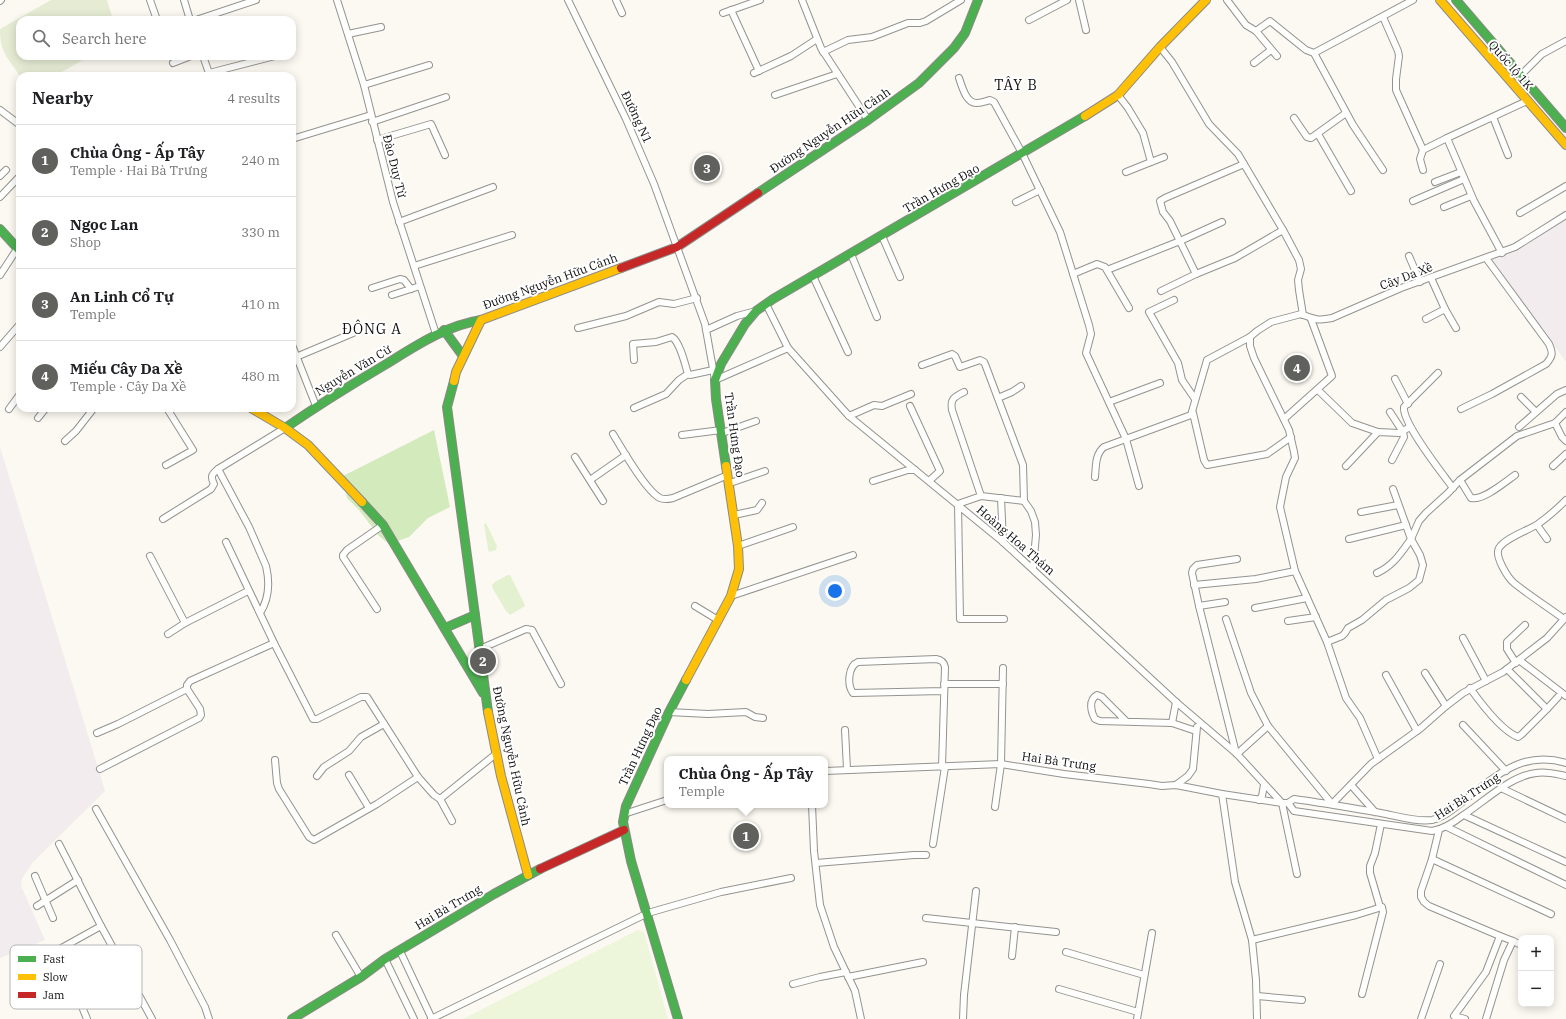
<!DOCTYPE html>
<html lang="en">
<head>
<meta charset="utf-8">
<style>
	:root { --surface:#fff; --page:#f6f6f6; --text:#202124; --muted:#757577; --line:#e0e0e0; --accent:#60605d }
	body { margin:0; font-family:"IBM Plex Serif",serif; background:var(--page); color:var(--text) }
	.controls { position:absolute; right:12px; bottom:12px; display:grid; overflow:hidden; border-radius:8px; box-shadow:0 2px 10px #0003 }
	.controls button { width:36px; height:36px; display:grid; place-items:center; padding:0; border:0; border-bottom:1px solid var(--line); background:var(--surface); color:var(--text); font:20px sans-serif }
	.you { position:absolute; left:835px; top:591px; width:14px; height:14px; margin:-10px; border:3px solid #fff; border-radius:50%; background:#1a73e8; box-shadow:0 0 0 6px #1a73e833 }
	.badge { display:grid; place-items:center; width:26px; height:26px; border-radius:50%; background:var(--accent); color:#fff; font-size:13px; font-weight:700 }
	.pin { position:absolute; translate:-50% -50%; border:2px solid #fff; box-shadow:0 1px 4px #0006 }
	.popup { position:absolute; left:664px; top:756px; width:164px; height:52px; box-sizing:border-box; display:grid; place-content:center; border-radius:8px; background:var(--surface); filter:drop-shadow(0 1px 3px #0005); font-size:13px; white-space:nowrap; color:var(--muted) }
	.popup b { font-size:15px; color:var(--text) }
	.popup::after { content:''; position:absolute; left:50%; top:100%; margin-left:-8px; border:8px solid transparent; border-top-color:var(--surface) }
	.list { margin:0; padding:0; list-style:none }
	h2 { display:flex; justify-content:space-between; align-items:center; height:52px; margin:0; padding:0 16px; font-size:17px }
	h2 small { font-size:13px; font-weight:400; color:var(--muted) }
	.list li { display:grid; grid-template-columns:26px 1fr auto; gap:12px; align-items:center; box-sizing:border-box; height:72px; padding:0 16px; border-top:1px solid var(--line) }
	.list b { display:block; font-size:15px; white-space:nowrap }
	.list p { margin:0; font-size:13px; white-space:nowrap; color:var(--muted) }
	.list em { font-size:13px; font-style:normal; color:var(--muted) }
	.icon { flex:none; width:22px; height:22px; fill:none; stroke:currentColor; stroke-width:2; stroke-linecap:round; stroke-linejoin:round }
	.map { position:relative; flex:none; width:1566px; height:1019px; overflow:hidden }
	.search { position:absolute; background:var(--surface); box-shadow:0 2px 10px #0003; left:16px; top:16px; width:280px; height:44px; display:flex; align-items:center; gap:10px; box-sizing:border-box; padding:0 14px; border-radius:12px; color:var(--muted); font-size:15px }
	.panel { position:absolute; background:var(--surface); box-shadow:0 2px 10px #0003; left:16px; top:72px; width:280px; height:340px; border-radius:12px }
	.map>svg:first-child { display:block }
	.industrial { fill:#f2ecee }
	.green { fill:#e3f1d0 }
	.forest { fill:#d3eabd }
	.cemetery { fill:#e6ecd4 }
	.pitch { fill:#edf5da }
	.lines { fill:none; stroke-linecap:round; stroke-linejoin:round }
	.street-casing { stroke:#949390; stroke-width:8 }
	.fast-casing { stroke:#8b8a86; stroke-width:10 }
	.slow-casing { stroke:#8b8a86; stroke-width:10 }
	.jam-casing { stroke:#8b8a86; stroke-width:10 }
	.street { stroke:#fefefd; stroke-width:6 }
	.fast { stroke:#4caf50; stroke-width:8 }
	.slow { stroke:#ffc107; stroke-width:8 }
	.jam { stroke:#c62828; stroke-width:8 }
	.labels { text-anchor:middle; dominant-baseline:central; stroke-width:4; stroke-linejoin:round; paint-order:stroke }
	.street-label { font-size:12px; fill:#0d0d0d; stroke:#fff }
	.quarter-label { font-size:14px; letter-spacing:1px; fill:#0d0d0d; stroke:#fff }
	.key { fill:#fff; stroke:#b6b6b6; stroke-width:1 }
	.key-label { font-size:11px; fill:#0d0d0d }
</style>
</head>
<body>
<div class="map">
<svg width="1566" height="1019" viewBox="0 0 1566 1019">
	<rect width="100%" height="100%" fill="#fbf9f1"/>
	<g class="industrial">
		<path d="M1566 220V362L1492 259 1513 252Z"/>
		<path d="M0 447 105 791 34 861 22 878 21 886 45 940 0 958Z"/>
	</g>
	<g class="green">
		<path d="M486 523 497 546 496 550 489 552 488 549 484 524Z"/>
		<path d="M508 575H510L524 603 525 606 510 615 506 611 493 589 492 585 495 582Z"/>
	</g>
	<path class="forest" d="M434 430 450 507 428 518 409 537 389 544 379 536 359 510 347 498 343 476Z"/>
	<path class="cemetery" d="M51 0H107L113 20H20V56H90L60 73 47 74 43 76H20C7 57 0 52 0 29Z"/>
	<path class="pitch" d="M638 930 644 932 668 1019H463Z"/>
	<g class="lines">
		<defs>
			<g id="street">
				<path d="M150 0 157 20"/>
				<path d="M184 0 190 20"/>
				<path d="M337 0 364 85 393 202 436 334"/>
				<path d="M568 0 626 119 654 184 705 324 715 380 788 348"/>
				<path d="M616 0 622 13"/>
				<path d="M802 0 821 48 868 120"/>
				<path d="M1079 0 1086 30"/>
				<path d="M1227 0 1246 25 1256 31 1270 21 1306 50 1314 53 1413 0"/>
				<path d="M0 1 1 0"/>
				<path d="M731 10 759 71"/>
				<path d="M723 13 760 0"/>
				<path d="M1383 17 1398 51 1399 56 1396 79V90L1423 150"/>
				<path d="M196 20 256 0"/>
				<path d="M1029 20 1067 0"/>
				<path d="M1256 31 1277 56"/>
				<path d="M348 34 381 27"/>
				<path d="M1160 47 1172 62 1209 124 1238 154 1283 230 1299 260 1301 269 1298 280 1299 290 1303 315"/>
				<path d="M823 52 848 40 872 37 908 23H920L926 21 961 0"/>
				<path d="M1314 53 1353 125 1383 170"/>
				<path d="M203 56 210 76"/>
				<path d="M173 63 191 56"/>
				<path d="M1254 63 1271 50"/>
				<path d="M209 73 275 56"/>
				<path d="M754 73 791 56 817 39"/>
				<path d="M1520 76 1542 54 1566 41"/>
				<path d="M959 78C962 86 966 104 977 103 982 103 986 101 990 100L994 102 1022 153 1060 232 1089 325 1091 334 1086 353 1126 439 1139 486"/>
				<path d="M364 85 429 65"/>
				<path d="M775 95 837 74"/>
				<path d="M1118 95 1128 108 1143 133 1151 162 1126 172"/>
				<path d="M0 110 20 125"/>
				<path d="M1493 117 1508 155"/>
				<path d="M1294 118 1307 137 1311 138 1346 113"/>
				<path d="M372 122 446 97"/>
				<path d="M1318 134 1351 191"/>
				<path d="M292 139 371 115"/>
				<path d="M377 140 431 124 445 155"/>
				<path d="M1151 162 1164 157"/>
				<path d="M1244 164 1165 198 1160 201 1163 212 1170 221 1196 274 1235 258 1283 230"/>
				<path d="M1423 170 1420 159 1423 150 1447 138"/>
				<path d="M0 176 6 170"/>
				<path d="M1435 182 1461 172"/>
				<path d="M0 197 20 176"/>
				<path d="M1413 201 1464 179"/>
				<path d="M1016 202 1040 190"/>
				<path d="M1444 207 1471 196"/>
				<path d="M1520 213 1566 186"/>
				<path d="M399 222 493 187"/>
				<path d="M882 236 900 277"/>
				<path d="M1502 253 1474 201 1447 138 1527 101"/>
				<path d="M851 254 877 317"/>
				<path d="M1409 256 1420 282"/>
				<path d="M414 266 512 235"/>
				<path d="M1107 270 1180 241 1222 222"/>
				<path d="M1073 274 1097 264 1105 267 1129 308"/>
				<path d="M0 275 17 249"/>
				<path d="M813 276 848 352"/>
				<path d="M372 288 400 279 404 280 411 289"/>
				<path d="M1161 291 1196 274"/>
				<path d="M392 295 420 286"/>
				<path d="M1174 300 1149 312 1178 363 1182 380 1195 399"/>
				<path d="M766 304 788 348 849 416 1003 542 1176 702 1237 754 1282 803 1297 874"/>
				<path d="M1445 309 1456 328"/>
				<path d="M1426 319 1445 309 1431 278"/>
				<path d="M578 328 626 316 659 302 674 304 697 298"/>
				<path d="M706 330 737 316 756 311"/>
				<path d="M1250 337V346L1254 358 1289 430 1294 452 1295 458 1286 477 1280 507 1295 571 1327 642 1346 698 1360 718 1378 759"/>
				<path d="M292 345 316 406"/>
				<path d="M0 347 20 324"/>
				<path d="M296 357 353 333"/>
				<path d="M634 360 633 344 656 342 672 337C680 342 685 364 688 374"/>
				<path d="M922 365 952 354 955 356 960 367 980 360 984 362 985 364 1023 465 1024 501 1031 511 1035 522 1036 535 1033 568"/>
				<path d="M1438 373 1404 407C1402 423 1442 473 1453 488"/>
				<path d="M1395 379 1408 404"/>
				<path d="M1318 390 1352 423 1378 432"/>
				<path d="M964 392C954 397 950 399 952 410L981 496"/>
				<path d="M1521 397 1536 412"/>
				<path d="M998 398 1012 392 1021 386"/>
				<path d="M1109 402 1160 383"/>
				<path d="M910 406 940 471 929 481"/>
				<path d="M634 408 666 394 679 380 688 374 690 375 713 370"/>
				<path d="M9 409 20 394"/>
				<path d="M1461 409 1492 394 1546 364C1553 356 1553 353 1549 344L1486 258"/>
				<path d="M1390 412 1403 432 1404 437 1392 460"/>
				<path d="M1193 413 1204 460 1207 465 1267 454 1291 437"/>
				<path d="M849 416 874 405 882 406 911 394"/>
				<path d="M38 418 46 408"/>
				<path d="M1284 419 1332 376 1311 319"/>
				<path d="M1555 423 1562 437 1566 441"/>
				<path d="M1519 427 1557 394 1566 390"/>
				<path d="M722 433 756 421"/>
				<path d="M613 434C622 449 646 491 660 498 664 500 669 499 673 498L728 475"/>
				<path d="M682 435 721 430"/>
				<path d="M65 441 76 431 94 408"/>
				<path d="M575 457 603 501"/>
				<path d="M166 465 193 450 168 410"/>
				<path d="M1346 466 1378 432 1399 433 1410 427"/>
				<path d="M1553 466 1566 454"/>
				<path d="M218 469 249 527 266 566C270 583 269 599 260 613"/>
				<path d="M1095 477C1096 467 1095 454 1104 447L1191 415 1207 360 1250 337 1257 331 1271 322 1301 314C1314 319 1317 321 1332 318L1401 288 1515 247 1566 215"/>
				<path d="M590 480 626 455"/>
				<path d="M1460 480 1471 498C1483 501 1505 482 1515 475"/>
				<path d="M873 481 908 470H915"/>
				<path d="M730 483 765 471"/>
				<path d="M1001 498 1003 542"/>
				<path d="M1361 512 1398 505"/>
				<path d="M734 515 757 510 762 503"/>
				<path d="M163 519 211 489 214 484C210 476 212 474 218 469L285 428"/>
				<path d="M1537 525 1547 539"/>
				<path d="M1349 539 1406 525"/>
				<path d="M226 542 274 643 313 719H317L361 697H367L418 777 434 795 440 799 497 753"/>
				<path d="M738 546 793 527"/>
				<path d="M150 556 185 623 248 591"/>
				<path d="M1377 573C1393 566 1401 553 1411 539L1393 489"/>
				<path d="M1194 585 1256 579 1295 571"/>
				<path d="M731 596 853 555"/>
				<path d="M695 606 718 620"/>
				<path d="M1199 606 1225 602"/>
				<path d="M1255 608 1307 598"/>
				<path d="M377 609 343 557V555L347 550 383 525"/>
				<path d="M1004 619H960L958 504 981 496 1024 501"/>
				<path d="M1226 619 1251 693 1268 726 1332 804 1371 764 1421 728 1446 706 1463 693 1503 672 1547 638 1566 617"/>
				<path d="M1564 619C1548 607 1530 596 1514 583 1508 578 1494 556 1499 548 1505 538 1527 531 1538 524 1548 517 1557 509 1566 500"/>
				<path d="M1288 621 1316 617"/>
				<path d="M168 634 185 623"/>
				<path d="M1463 638 1486 681"/>
				<path d="M1327 642 1342 636 1345 633 1348 628 1362 620 1386 600 1409 588 1419 580 1423 565 1420 555 1411 539 1419 521 1426 513 1448 493 1460 480 1517 436 1555 423 1566 412"/>
				<path d="M480 649 526 629 532 630 561 684"/>
				<path d="M1519 660 1566 696"/>
				<path d="M1516 663 1507 649V642L1525 625"/>
				<path d="M1507 669 1547 709 1558 697"/>
				<path d="M1425 673 1446 706"/>
				<path d="M1386 675 1417 731"/>
				<path d="M944 684H1003"/>
				<path d="M1470 688C1480 702 1502 731 1518 737L1521 735 1547 709"/>
				<path d="M187 689V685L190 681 274 643"/>
				<path d="M669 712 708 714 746 712 755 717 763 718"/>
				<path d="M1126 721 1102 697 1097 695C1088 700 1091 712 1095 719L1100 721 1172 723 1196 731"/>
				<path d="M1172 723 1176 702"/>
				<path d="M1463 725 1506 771"/>
				<path d="M845 730 847 769"/>
				<path d="M97 733 118 724 187 689 200 709 201 715 199 718 100 769"/>
				<path d="M1236 753 1199 606 1192 573 1193 569 1197 565 1237 559"/>
				<path d="M1237 754 1268 726"/>
				<path d="M275 760 277 783 279 789 309 837 314 840 377 804 418 777"/>
				<path d="M942 767 945 667C944 662 942 660 936 659L858 662C848 666 847 685 853 693L943 691"/>
				<path d="M825 771 1001 764 1064 774 1149 784 1162 786 1176 785 1222 794 1282 803H1288L1294 799C1324 803 1352 808 1381 813 1397 816 1416 822 1432 820 1443 818 1452 810 1461 803 1494 778 1521 749 1566 763"/>
				<path d="M349 775 369 808"/>
				<path d="M317 776 324 767 349 751 361 737 384 724"/>
				<path d="M1176 785 1188 776 1193 769 1197 727"/>
				<path d="M1351 785 1375 812"/>
				<path d="M1501 788 1566 819"/>
				<path d="M1222 794 1235 882 1252 940 1256 980 1257 1019"/>
				<path d="M440 799 452 821"/>
				<path d="M1259 800 1262 796 1264 785"/>
				<path d="M1288 803 1294 811 1432 831C1444 829 1453 823 1462 816 1484 802 1510 776 1536 773 1546 771 1556 774 1566 776"/>
				<path d="M812 805 814 851 820 905 834 947 855 991 861 1019"/>
				<path d="M995 807 1001 764 1003 668"/>
				<path d="M96 809 170 940 205 1007 209 1019"/>
				<path d="M624 814 667 800"/>
				<path d="M1464 815 1566 862"/>
				<path d="M1447 827 1566 885"/>
				<path d="M1439 830 1432 859 1421 891V897L1424 902 1429 906 1500 936 1486 972 1454 1016 1465 1019"/>
				<path d="M59 844 101 926 152 1019"/>
				<path d="M933 844 945 767"/>
				<path d="M1432 859 1551 914"/>
				<path d="M816 863 914 855H926"/>
				<path d="M35 876 53 918"/>
				<path d="M37 906 78 880"/>
				<path d="M1380 907 1370 873V866L1375 853 1381 824"/>
				<path d="M926 918 1056 932"/>
				<path d="M336 935 361 977"/>
				<path d="M1252 940 1356 915 1382 907 1383 912 1362 994"/>
				<path d="M1513 941 1521 945"/>
				<path d="M56 951 101 926"/>
				<path d="M400 951 432 1019"/>
				<path d="M1066 952 1144 975"/>
				<path d="M1012 956 1015 927"/>
				<path d="M385 959 414 1019"/>
				<path d="M70 977 87 1019"/>
				<path d="M848 977 923 962"/>
				<path d="M793 984 820 977 846 972"/>
				<path d="M1059 989 1138 1012"/>
				<path d="M1257 996 1302 1000"/>
				<path d="M431 1019 648 913 721 892 791 878"/>
				<path d="M963 1019 964 995 976 891"/>
				<path d="M1137 1019 1152 933"/>
				<path d="M1421 1019 1440 964"/>
				<path d="M1486 1019 1504 960 1513 941 1500 936"/>
			</g>
			<g id="fast">
				<path d="M1456 0 1566 128"/>
				<path d="M758 193 868 120 919 83 954 48 965 33 978 0"/>
				<path d="M0 229 20 251"/>
				<path d="M444 330 463 356"/>
				<path d="M454 381 447 407 488 712"/>
				<path d="M285 428C317 406 349 386 383 366 414 347 444 326 481 320"/>
				<path d="M726 466 716 399 715 380 721 364 745 324 756 311 773 299 1085 116"/>
				<path d="M362 502 383 525 483 693"/>
				<path d="M445 628 475 615"/>
				<path d="M292 1019 361 977 385 959 494 894 540 869"/>
				<path d="M678 1019 631 861 623 822 626 806 669 712 686 680"/>
			</g>
			<g id="slow">
				<path d="M1440 0 1566 145"/>
				<path d="M1085 116 1118 95 1160 47 1206 0"/>
				<path d="M454 381 456 372 481 320 621 268"/>
				<path d="M251 408 285 428 308 445 362 502"/>
				<path d="M686 680 731 596 739 569 738 546 726 466"/>
				<path d="M488 712 501 776 528 875"/>
			</g>
			<g id="jam">
				<path d="M621 268 677 247 758 193"/>
				<path d="M540 869 624 830"/>
			</g>
		</defs>
		<use href="#street" class="street-casing"/>
		<use href="#fast" class="fast-casing"/>
		<use href="#slow" class="slow-casing"/>
		<use href="#jam" class="jam-casing"/>
		<use href="#street" class="street"/>
		<use href="#fast" class="fast"/>
		<use href="#slow" class="slow"/>
		<use href="#jam" class="jam"/>
	</g>
	<g class="labels">
		<g class="street-label">
			<text transform="translate(1511 65) rotate(49)">Quốc lộ 1K</text>
			<text transform="translate(637 117) rotate(65)">Đường N1</text>
			<text transform="translate(830 130) rotate(-34)">Đường Nguyễn Hữu Cảnh</text>
			<text transform="translate(395 166) rotate(76)">Đào Duy Từ</text>
			<text transform="translate(941 188) rotate(-30)">Trần Hưng Đạo</text>
			<text transform="translate(1406 276) rotate(-21)">Cây Da Xề</text>
			<text transform="translate(550 281) rotate(-20)">Đường Nguyễn Hữu Cảnh</text>
			<text transform="translate(353 370) rotate(-31)">Nguyễn Văn Cừ</text>
			<text transform="translate(735 435) rotate(82)">Trần Hưng Đạo</text>
			<text transform="translate(1016 540) rotate(41)">Hoàng Hoa Thám</text>
			<text transform="translate(640 746) rotate(-65)">Trần Hưng Đạo</text>
			<text transform="translate(512 756) rotate(78)">Đường Nguyễn Hữu Cảnh</text>
			<text transform="translate(1059 761) rotate(8)">Hai Bà Trưng</text>
			<text transform="translate(1467 796) rotate(-33)">Hai Bà Trưng</text>
			<text transform="translate(448 907) rotate(-31)">Hai Bà Trưng</text>
		</g>
		<g class="quarter-label">
			<text x="1016" y="85">TÂY B</text>
			<text x="372" y="329">ĐÔNG A</text>
		</g>
	</g>
	<rect x="10" y="945" width="132" height="64" rx="6" class="key"/>
	<rect x="18" y="956" width="18" height="6" fill="#4caf50"/>
	<rect x="18" y="974" width="18" height="6" fill="#ffc107"/>
	<rect x="18" y="992" width="18" height="6" fill="#c62828"/>
	<g class="key-label">
		<text x="43" y="963">Fast</text>
		<text x="43" y="981">Slow</text>
		<text x="43" y="999">Jam</text>
	</g>
</svg>
<div class="controls">
<button>+</button>
<button>−</button>
</div>
<div class="you"></div>
<div class="pin badge" style="left:746px;top:836px">1</div>
<div class="popup"><b>Chùa Ông - Ấp Tây</b>Temple</div>
<div class="pin badge" style="left:483px;top:661px">2</div>
<div class="pin badge" style="left:707px;top:168px">3</div>
<div class="pin badge" style="left:1297px;top:368px">4</div>
<div class="search"><svg class="icon" aria-label="search" viewBox="0 0 24 24"><circle cx="10" cy="10" r="6"/><path d="M15 15l6 6"/></svg>Search here</div>
<section class="panel">
<h2>Nearby<small>4 results</small></h2>
<ul class="list">
<li><span class="badge">1</span><div><b>Chùa Ông - Ấp Tây</b><p>Temple · Hai Bà Trưng</p></div><em>240 m</em></li>
<li><span class="badge">2</span><div><b>Ngọc Lan</b><p>Shop</p></div><em>330 m</em></li>
<li><span class="badge">3</span><div><b>An Linh Cổ Tự</b><p>Temple</p></div><em>410 m</em></li>
<li><span class="badge">4</span><div><b>Miếu Cây Da Xề</b><p>Temple · Cây Da Xề</p></div><em>480 m</em></li>
</ul>
</section>
</div>
</body>
</html>
